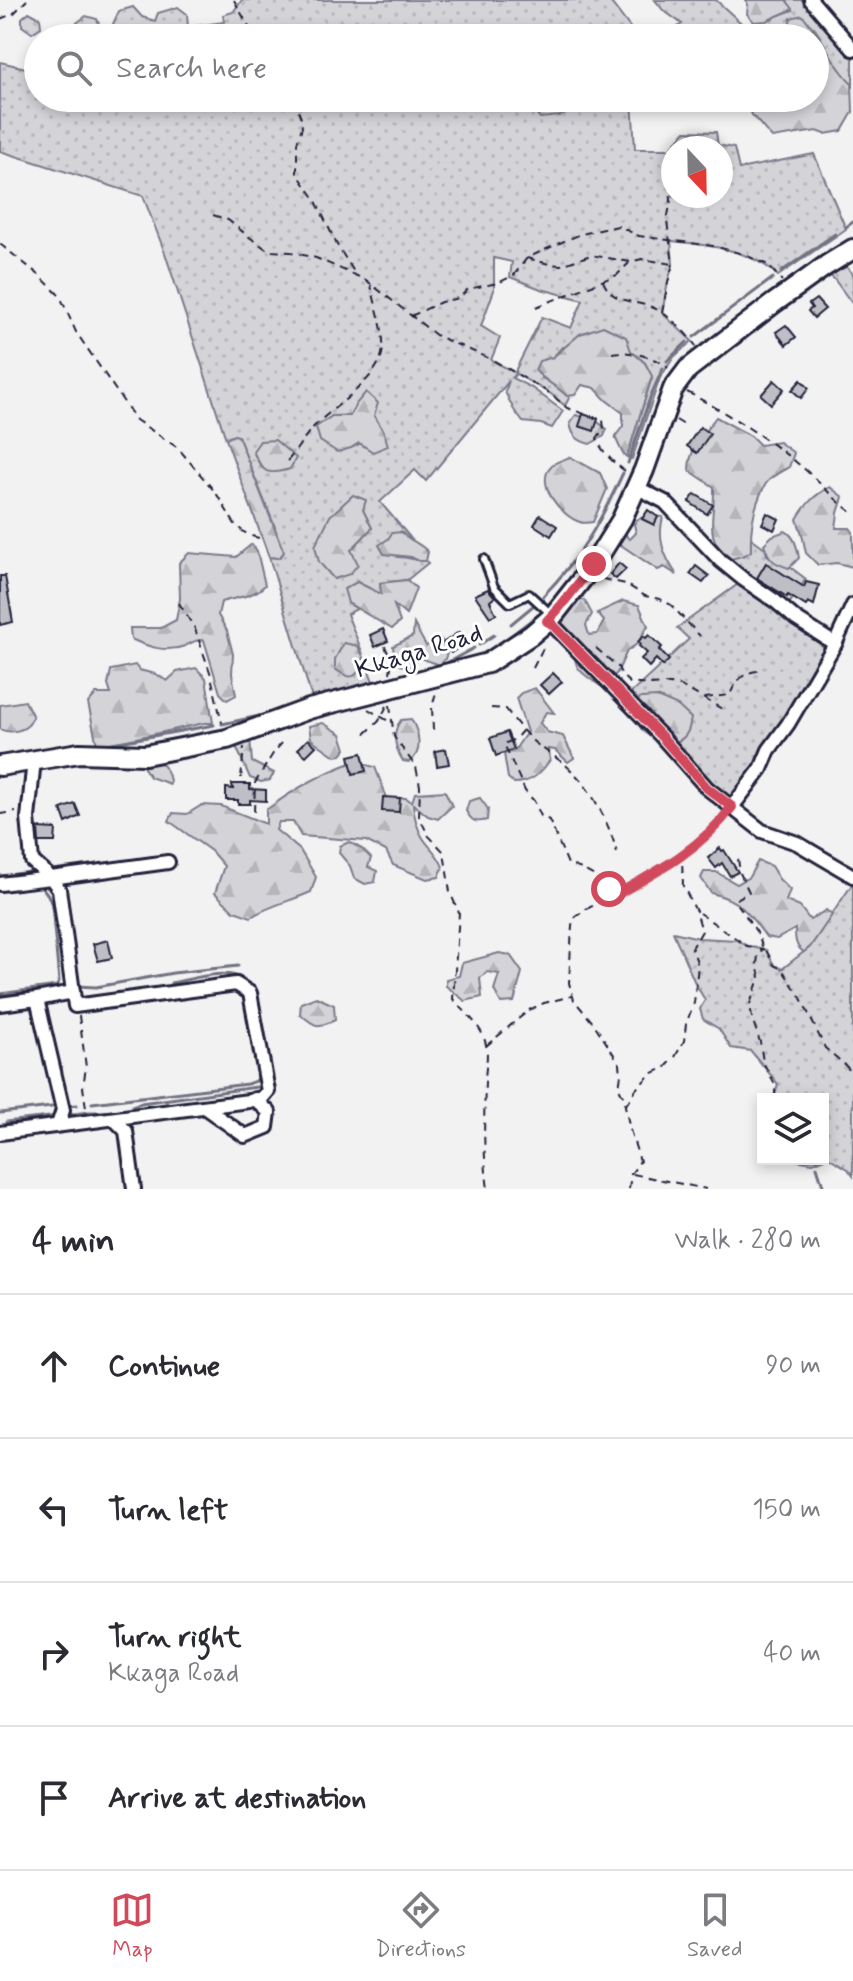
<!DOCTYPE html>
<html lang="en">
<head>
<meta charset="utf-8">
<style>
	:root { --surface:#fff; --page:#f7f7f7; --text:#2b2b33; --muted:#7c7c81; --line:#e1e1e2; --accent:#d1495b }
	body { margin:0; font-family:Mynerve,sans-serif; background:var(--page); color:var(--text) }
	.controls { position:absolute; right:24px; bottom:24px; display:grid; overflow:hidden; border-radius:0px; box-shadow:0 4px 12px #0003 }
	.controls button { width:72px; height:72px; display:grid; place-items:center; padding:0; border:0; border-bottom:2px solid var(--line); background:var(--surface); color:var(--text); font:40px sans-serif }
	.compass { position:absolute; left:661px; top:136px; width:72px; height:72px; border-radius:50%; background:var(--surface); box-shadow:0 4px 12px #0003; rotate:158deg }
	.stop { position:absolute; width:24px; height:24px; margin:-18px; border:6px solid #d1495b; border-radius:50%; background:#fff }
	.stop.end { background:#d1495b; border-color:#fff; box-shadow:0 2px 8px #0008 }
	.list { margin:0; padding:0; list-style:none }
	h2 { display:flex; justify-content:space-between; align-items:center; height:104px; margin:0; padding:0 32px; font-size:34px }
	h2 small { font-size:26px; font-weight:400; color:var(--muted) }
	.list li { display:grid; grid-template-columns:52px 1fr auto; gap:24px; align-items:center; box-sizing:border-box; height:144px; padding:0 32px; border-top:2px solid var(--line) }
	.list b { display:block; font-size:30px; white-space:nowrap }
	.list p { margin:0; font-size:26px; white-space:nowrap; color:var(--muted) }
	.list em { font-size:26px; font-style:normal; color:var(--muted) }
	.icon { flex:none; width:44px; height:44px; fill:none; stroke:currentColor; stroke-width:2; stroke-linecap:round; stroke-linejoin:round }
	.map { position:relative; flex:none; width:853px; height:1189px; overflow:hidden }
	.search { position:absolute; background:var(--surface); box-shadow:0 4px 12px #0003; left:24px; right:24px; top:24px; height:88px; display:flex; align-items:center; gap:20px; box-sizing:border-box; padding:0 28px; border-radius:44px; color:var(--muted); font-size:30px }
	.sheet { height:680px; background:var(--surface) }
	nav { display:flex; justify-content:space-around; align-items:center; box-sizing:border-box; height:112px; border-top:2px solid var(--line); background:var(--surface); font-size:22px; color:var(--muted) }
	nav a { display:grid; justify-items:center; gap:4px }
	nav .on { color:var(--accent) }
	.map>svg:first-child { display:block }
	.grass { fill:url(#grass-dots); stroke:#7a7a8a; stroke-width:2; fill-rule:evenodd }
	.forest { fill:url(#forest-firs); stroke:#7a7a8a; stroke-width:2 }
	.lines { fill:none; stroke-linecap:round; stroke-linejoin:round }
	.stream { stroke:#727282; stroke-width:3 }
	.building { fill:#bebec6; stroke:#22223b; stroke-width:2 }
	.lane-casing { stroke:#22223b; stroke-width:12 }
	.street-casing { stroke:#22223b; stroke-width:18 }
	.secondary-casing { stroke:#22223b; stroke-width:24 }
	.path { stroke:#22223b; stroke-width:2; stroke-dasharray:8 6; stroke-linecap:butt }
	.lane { stroke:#fff; stroke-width:6 }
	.street { stroke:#fff; stroke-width:12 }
	.secondary { stroke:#fff; stroke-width:18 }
	.route { stroke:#d1495b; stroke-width:10 }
	.labels { text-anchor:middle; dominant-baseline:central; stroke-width:6; stroke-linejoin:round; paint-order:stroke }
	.street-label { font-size:26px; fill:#22223b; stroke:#fff }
</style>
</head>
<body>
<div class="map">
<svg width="853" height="1189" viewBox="0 0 853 1189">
	<defs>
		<pattern id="grass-dots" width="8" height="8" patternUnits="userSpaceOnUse" patternTransform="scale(2)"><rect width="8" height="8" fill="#d3d3d8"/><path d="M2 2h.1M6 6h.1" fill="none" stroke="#b5b5ba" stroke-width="1.8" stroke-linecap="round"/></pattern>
		<pattern id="forest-firs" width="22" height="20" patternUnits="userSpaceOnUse" patternTransform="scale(2)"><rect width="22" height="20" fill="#d3d3d8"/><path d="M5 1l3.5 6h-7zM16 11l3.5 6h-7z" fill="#b5b5ba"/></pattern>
	</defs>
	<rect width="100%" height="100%" fill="#f2f2f3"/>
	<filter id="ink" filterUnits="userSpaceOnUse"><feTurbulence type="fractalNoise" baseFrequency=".0125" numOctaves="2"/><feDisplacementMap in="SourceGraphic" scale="16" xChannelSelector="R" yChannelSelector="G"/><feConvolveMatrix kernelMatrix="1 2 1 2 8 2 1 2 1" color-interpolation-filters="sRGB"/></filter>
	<g filter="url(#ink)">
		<g class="grass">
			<path d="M242 0H609L638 38H74L75 37 74 25 86 16 97 19 103 33 116 30 113 24 119 11 133 7 142 17 155 21 158 13 178 7 187 14 188 27 224 22 223 15 233 12Z"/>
			<path d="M655 0H716L752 33 760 22 793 10 786 0H805L853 57V86L840 72 814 27 776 38H661L682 24 663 10Z"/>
			<path d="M29 12 40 18 41 27 32 33 22 26V18Z"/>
			<path d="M38 57V98H528L532 110 581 107 582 98H635L632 99 635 149H670L686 131 716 132 718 145 734 148 739 169 814 154 846 229 778 276C751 249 708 245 671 241L673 264 668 282 662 313 692 341 674 357 660 378 632 459 627 457 652 377 645 363 631 351 562 347 553 357 542 378 557 386 567 396H570L565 406 551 394 516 374 512 378 532 388 563 411 552 428 541 424 523 422 514 410 505 392 509 381 426 481 415 470 380 502 414 542 410 541 401 532 398 557C409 557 417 561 426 561L428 563 407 580 380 583 382 595 357 582 348 603 357 609 347 614 363 654 358 646 360 672 364 658 376 689 314 705 269 557 279 558 275 527 238 436 234 435 226 439 165 253 143 196 0 151V62L26 68 29 60ZM673 148H721V196H673ZM494 258 512 262 510 277 541 289 583 300 571 328 542 317 516 369V373L491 360 500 338 481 326 494 290ZM374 415 384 432 351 448 332 416ZM363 510 372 528 351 550Z"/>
			<path d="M830 249 853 274V300L851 302 834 279 814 263Z"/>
			<path d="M750 537 765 548 767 555 789 567H790L806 579 787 607 724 558 720 552 731 559 751 550Z"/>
			<path d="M741 582 832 645 756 768 730 799 724 798 628 696 689 639 677 628Z"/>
			<path d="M853 883V1176L848 1169 828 1157 813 1163 794 1160 823 1159V1099H774L778 1084 751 1051 731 1048 719 1029 703 1019 700 1009 705 1000 695 983 673 932 699 938 737 940 747 946 766 950 774 965 782 969 810 947Z"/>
		</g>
		<g class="forest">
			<path d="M746 0H786L793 9 766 21 754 22 747 14 748 5Z"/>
			<path d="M802 15C822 35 831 63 852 83L853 112 842 131 825 134 817 131 772 138 752 115 745 98H815V38H776L787 34 791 18Z"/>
			<path d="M528 98H582L581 107 560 116 540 118 532 110Z"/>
			<path d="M603 326 626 337 631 351 645 363 652 376 627 457 623 454 615 437 623 426V413L606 400 595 388 582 385 575 395 567 396C557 386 544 381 535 370L539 361 553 357 580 334Z"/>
			<path d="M366 392 378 403 374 416 384 432 388 446 373 452 359 443 351 448 337 452 320 441 316 427 332 416H350L356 404Z"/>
			<path d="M576 415 595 420 607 429 604 436 590 444C577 441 572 435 570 423Z"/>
			<path d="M716 417 751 436 760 445 779 442 794 453 789 467C780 472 769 477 764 487 754 506 750 529 751 551L745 555 731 559C702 538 715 519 714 487L689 470C689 449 704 433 716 417Z"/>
			<path d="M234 435 238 436 284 552 279 558 269 557 226 439Z"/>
			<path d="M275 440 296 458 290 469C266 476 263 473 253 451L260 441Z"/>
			<path d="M570 457 600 473 607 489 593 522C589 522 584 524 580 522 562 517 533 483 552 465 556 462 565 459 570 457Z"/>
			<path d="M830 487 843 497 838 513 836 528H850L853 532V567L837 563 818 565 806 553 802 534 797 519C806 504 814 495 830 487Z"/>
			<path d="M353 495 366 500 363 510 372 528 351 550 358 564 350 574 334 579 319 562 315 546 330 516Z"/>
			<path d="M648 515 663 517C657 540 664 556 677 575L664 567 658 570 612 539 624 530 627 537 630 539 636 533 634 524 638 519Z"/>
			<path d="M785 531C795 536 797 547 799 558L789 568C773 563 769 560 764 544L772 536Z"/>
			<path d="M401 532C410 541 420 543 428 552L426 561H419L411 557 384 554 379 545 388 539 392 533Z"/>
			<path d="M252 544 257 551 265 585C254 597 236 597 221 602L218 615 227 631 233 654 232 674 236 695 227 700 220 693 204 640C194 640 194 642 185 646 166 653 148 647 131 639L130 628H161L176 620 180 599 179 563 189 553 236 557Z"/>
			<path d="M407 580 416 588 406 615 394 605 400 622 392 629 348 603 344 589 357 582 381 594 380 583Z"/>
			<path d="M574 595 585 601 592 614 586 625 589 635 597 634 604 621 597 613 623 601 639 605 648 626 637 644 627 651 617 673 613 677H601L602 687C581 672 571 670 576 642L560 625 556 614Z"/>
			<path d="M414 624 426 646 440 638 448 649 445 659 440 665 420 658 409 668 400 665 394 655 393 646 413 636Z"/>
			<path d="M344 643 358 646 364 658C358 678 352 682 335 669V659Z"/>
			<path d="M135 665 139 670 156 674 167 681 177 672 196 668 206 678 213 723H204L127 740 97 745 88 703 96 694H111L108 685 111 670Z"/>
			<path d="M535 688 554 713 546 712 540 723 547 732 563 736 574 758 568 762 555 750 548 749 550 760C541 773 531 783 514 783L508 778 504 754 514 751 527 732 516 698 521 693Z"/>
			<path d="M657 697 678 706 691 718C690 722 690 727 688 731 677 754 643 739 636 720 634 714 636 707 636 701L641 698Z"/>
			<path d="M25 701 33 717C31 720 30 724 27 726 20 732 7 733 0 729V705Z"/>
			<path d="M411 719C419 732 424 753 409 762L403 761C395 748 391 733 401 720Z"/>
			<path d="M323 723 341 734 346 749 341 755 335 756 311 739 309 726Z"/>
			<path d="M230 733 250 738 252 762 274 773 270 780 261 782 250 778Z"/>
			<path d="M146 751C158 758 170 769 170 784L150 777 142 765Z"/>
			<path d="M354 762 375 767 387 798H406L412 802 415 793 445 791 452 806 438 819 428 816 413 804C414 815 416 827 423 838 430 849 437 852 443 867L439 877 427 879 393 865 386 851 366 841 301 836 293 822H279L276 830 300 850 316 877 311 892C291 901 270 905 251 917L234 911 215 893 224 866 211 851 169 821 173 813 187 814 202 805 221 806 266 824V810C293 790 322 773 354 762Z"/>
			<path d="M480 798 488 809 487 820C476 823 472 822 466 811L469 801Z"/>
			<path d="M349 842 362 849 371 858 368 867 377 871 375 882 365 884 354 878 350 866 339 853 340 846Z"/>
			<path d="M758 861 771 866 779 879 790 890 786 901 800 907 810 920 826 910 832 915 810 947 804 952C795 947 795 938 795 929L777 939 766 937C749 914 741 900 711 893L701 878 704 872H716L737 884 749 877Z"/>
			<path d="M499 953 510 955 522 972 514 1002 501 1003 494 990 499 974 487 972 480 978 482 997 465 1001 446 986V979L459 976 462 963Z"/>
			<path d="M316 997 334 1005 335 1020C317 1029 314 1026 300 1014L301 1003Z"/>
		</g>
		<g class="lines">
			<g class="stream">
				<path d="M819 0 840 24"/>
				<path d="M846 227 853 222"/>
				<path d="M813 262 830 251"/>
				<path d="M781 272 835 234"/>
				<path d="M739 318 794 277"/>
				<path d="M694 337 773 278"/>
				<path d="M667 361 687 342"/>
				<path d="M628 463 651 395 663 368"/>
				<path d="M543 596C582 556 600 522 623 473"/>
				<path d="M546 607 568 583"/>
				<path d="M511 624 534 605"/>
				<path d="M479 645 494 635"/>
				<path d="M493 649 538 615"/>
				<path d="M441 666 474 648"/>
				<path d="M222 724 273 713"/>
				<path d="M103 745 214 725"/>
				<path d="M48 871 96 866"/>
				<path d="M0 876 31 872"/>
				<path d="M171 983C193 979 224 968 244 979L246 985"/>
				<path d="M76 986 96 987 173 973 238 966"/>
				<path d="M0 994 57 986 59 981 52 905 48 895 39 883"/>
				<path d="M92 1103 247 1084 256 1081 259 1076"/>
				<path d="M67 1106 77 1105"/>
				<path d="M130 1112 132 1106 141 1103 264 1086"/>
				<path d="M0 1113 60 1106"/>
				<path d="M66 1115 89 1112H114"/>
				<path d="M6 1122 58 1116"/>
				<path d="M817 1167 824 1189"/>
				<path d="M126 1176 128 1189"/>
			</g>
		</g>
		<g class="building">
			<path d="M816 299 825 309 814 318 808 311 812 308 809 304Z"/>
			<path d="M786 325 796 337 786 345 776 332Z"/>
			<path d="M774 380 784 389 771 404 761 395Z"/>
			<path d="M801 380 809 388 801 398 792 390Z"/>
			<path d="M583 414 598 419 594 431 579 426Z"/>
			<path d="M700 427 710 434 697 453 687 446Z"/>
			<path d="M695 494 713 505 707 514 689 502Z"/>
			<path d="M648 510 658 517 654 525 642 519Z"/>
			<path d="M767 513 779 519 774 530 762 524Z"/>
			<path d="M540 515 557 526 551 536 534 525Z"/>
			<path d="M619 563 626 569 616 579 610 574Z"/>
			<path d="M766 563 804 587 806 582 819 585 814 605 808 602 806 606 788 595 787 597 757 578Z"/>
			<path d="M696 566 709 576 703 583 690 574Z"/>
			<path d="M0 576H5L13 622 0 625Z"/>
			<path d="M488 589 495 597 490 601 496 614 490 617 475 595Z"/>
			<path d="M383 629 388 641 375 647 370 635Z"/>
			<path d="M459 632 466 642 451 653 443 643Z"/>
			<path d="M649 635 662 647 659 650 669 660 663 666 656 659 649 667 641 659 647 653 639 646 640 644 638 642 643 636 646 638Z"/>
			<path d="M553 673 562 682 549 694 540 685Z"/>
			<path d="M507 732 514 749 496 756 490 738Z"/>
			<path d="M308 739 316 746 306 756 298 749Z"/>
			<path d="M446 749 449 764 437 766 435 751Z"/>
			<path d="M362 753 366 771 353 774 349 756Z"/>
			<path d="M232 784H250V789L266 790V801L250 800V804H238V800H226V788L233 789Z"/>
			<path d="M383 797 400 798 399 812 382 811Z"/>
			<path d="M75 804 80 816 66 823 61 809Z"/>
			<path d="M38 828 56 829 55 842H39Z"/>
			<path d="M720 848 722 851 724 850 738 872 730 876 722 863 716 868 708 858Z"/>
			<path d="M108 940 112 958 98 961 93 944Z"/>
		</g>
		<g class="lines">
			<defs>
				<path id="lane" d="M484 559 494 587 510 603 529 594 550 613"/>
				<g id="street">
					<path d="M811 0 853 49"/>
					<path d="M636 487 665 502 721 561 743 579 775 601 796 619 835 644"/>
					<path d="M547 621 552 624 661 736 707 788 762 831 797 843 853 876"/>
					<path d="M34 760 28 818 32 861 51 878 168 862"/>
					<path d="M732 807 761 769 769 750 788 724 835 644 853 605"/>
					<path d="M0 884 51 878 59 889 73 992 37 999 0 1004"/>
					<path d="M37 999 63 1110 58 1125"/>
					<path d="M204 1107 245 1136 267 1127 269 1112 255 1099"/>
					<path d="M114 1119 126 1131 134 1189"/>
					<path d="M0 1133 249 1101 262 1098 268 1091 250 993 236 984 75 1006 73 992"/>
				</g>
				<path id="secondary" d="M0 766 79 753 145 755 227 739 309 709 488 663 531 635 553 616 594 564 622 519 644 470 673 389 688 369 774 303 827 265 853 249"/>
			</defs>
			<use href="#lane" class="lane-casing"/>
			<use href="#street" class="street-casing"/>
			<use href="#secondary" class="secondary-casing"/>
			<g class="path">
				<path d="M234 0 255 38"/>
				<path d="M0 19 13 14 27 0"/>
				<path d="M293 98 301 118 302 127 297 143V173L315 199 337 245 356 275"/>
				<path d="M213 215 228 220 248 236 269 251 291 252 316 258 366 280 437 336 493 360 551 394 567 408 603 420 604 429 597 438C601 452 614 463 625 471"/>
				<path d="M0 244 39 275 60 296 76 332 136 420 178 448 216 493 236 526 248 535 259 538"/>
				<path d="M527 258 549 264 561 265 591 255 630 262 642 259 672 264"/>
				<path d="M603 281C613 306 638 299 658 310 672 318 686 333 696 346"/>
				<path d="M536 307 617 275 629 263"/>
				<path d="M662 313 668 282 673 264 667 221 671 200 670 181 673 154"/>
				<path d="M411 316 441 302 459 298 468 289 498 283 514 275 527 258 562 242 581 234 618 226 639 236 713 246 743 254 768 265 782 281"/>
				<path d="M612 353C626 350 658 357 668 368"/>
				<path d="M687 392C727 413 767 438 802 467 820 482 834 500 853 513"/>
				<path d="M676 420 684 425"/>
				<path d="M287 461C296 452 302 440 310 431 329 408 382 380 383 347 384 327 375 305 371 285"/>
				<path d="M603 579 626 584 645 596 660 599 671 605 700 636"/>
				<path d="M179 603 195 629 210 672 222 723"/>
				<path d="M385 646C388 655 395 661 397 670"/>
				<path d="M596 648 618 667 622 676 630 683 649 685 671 684 681 686 724 710"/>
				<path d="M533 668 545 644"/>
				<path d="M390 673 392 660"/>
				<path d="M705 698 730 695C735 682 743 672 758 671"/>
				<path d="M390 705 394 737 416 767 420 786 419 816 428 835 444 852 450 892 459 913 453 999C463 1010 479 1024 484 1038 490 1053 485 1067 485 1082 484 1118 483 1154 488 1189"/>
				<path d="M491 708 506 709C515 721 524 733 535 743 547 752 560 759 571 770 592 789 610 825 617 853"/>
				<path d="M368 709 390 722"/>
				<path d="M433 730 432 707 436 693 434 691"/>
				<path d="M523 730 515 739 504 744 525 791 534 801 541 816 549 820 568 864C586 870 603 878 612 896"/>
				<path d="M365 734 379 721 387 706"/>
				<path d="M241 778 244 747"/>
				<path d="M254 812 255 783 274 752 282 743"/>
				<path d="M0 814 16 812"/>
				<path d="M738 859 740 873 749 892 735 900 758 934 763 949 766 950 774 965 782 969 801 998 825 1048 844 1064 853 1074"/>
				<path d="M699 913 747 946 763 949 758 954 757 966 760 976 750 1004 752 1018 760 1042 763 1062 775 1085V1096"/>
				<path d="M79 1016 86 1067 83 1087 86 1108"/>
				<path d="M486 1046 529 1010 544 1003 572 996"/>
				<path d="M626 1105 636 1089 651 1074 666 1067 675 1057 684 1041 686 1024 694 1003 698 965 692 948 702 931 696 911 683 886 682 858"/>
				<path d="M633 1174 706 1189"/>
				<path d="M629 1189 631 1174 640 1161 630 1130 623 1096 619 1088 621 1074 620 1064 594 1024 574 1000 569 983 572 925 574 918 586 909 612 897 682 857 719 825 724 818"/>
			</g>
			<use href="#lane" class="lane"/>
			<use href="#street" class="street"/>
			<use href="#secondary" class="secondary"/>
		</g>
	</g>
	<g class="lines" filter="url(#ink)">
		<path class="route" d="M594 564 559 608 547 621 552 624 661 736 707 788 732 807C701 849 657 872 612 897L609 889"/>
	</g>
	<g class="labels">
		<g class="street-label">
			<text transform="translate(419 652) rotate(-17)">Kkaga Road</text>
		</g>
	</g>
</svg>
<div class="controls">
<button><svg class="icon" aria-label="layers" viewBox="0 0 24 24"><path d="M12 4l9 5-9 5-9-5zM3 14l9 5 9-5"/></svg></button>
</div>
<svg class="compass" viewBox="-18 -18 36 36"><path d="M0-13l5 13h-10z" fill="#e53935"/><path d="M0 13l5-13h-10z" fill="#7c7c81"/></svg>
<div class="stop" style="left:609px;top:889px"></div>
<div class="stop end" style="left:594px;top:564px"></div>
<div class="search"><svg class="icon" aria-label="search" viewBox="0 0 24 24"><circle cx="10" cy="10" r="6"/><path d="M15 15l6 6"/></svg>Search here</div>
</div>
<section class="sheet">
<h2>4 min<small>Walk · 280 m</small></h2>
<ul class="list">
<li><svg class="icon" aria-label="ahead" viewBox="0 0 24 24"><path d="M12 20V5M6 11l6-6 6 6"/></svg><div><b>Continue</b></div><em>90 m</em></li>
<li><svg class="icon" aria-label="left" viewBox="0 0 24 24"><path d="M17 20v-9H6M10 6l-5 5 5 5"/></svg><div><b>Turn left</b></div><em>150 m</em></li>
<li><svg class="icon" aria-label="right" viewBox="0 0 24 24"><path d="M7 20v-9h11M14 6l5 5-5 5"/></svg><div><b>Turn right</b><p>Kkaga Road</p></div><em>40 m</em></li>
<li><svg class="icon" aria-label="arrive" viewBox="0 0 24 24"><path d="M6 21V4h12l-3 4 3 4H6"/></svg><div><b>Arrive at destination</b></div></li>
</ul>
</section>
<nav>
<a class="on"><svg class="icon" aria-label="map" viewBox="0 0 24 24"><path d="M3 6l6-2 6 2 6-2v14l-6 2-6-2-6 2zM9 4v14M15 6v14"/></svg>Map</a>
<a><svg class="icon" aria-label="directions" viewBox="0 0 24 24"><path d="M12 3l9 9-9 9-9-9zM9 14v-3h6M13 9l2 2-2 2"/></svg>Directions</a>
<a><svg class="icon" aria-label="saved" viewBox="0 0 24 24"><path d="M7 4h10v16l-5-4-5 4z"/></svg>Saved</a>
</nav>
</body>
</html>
